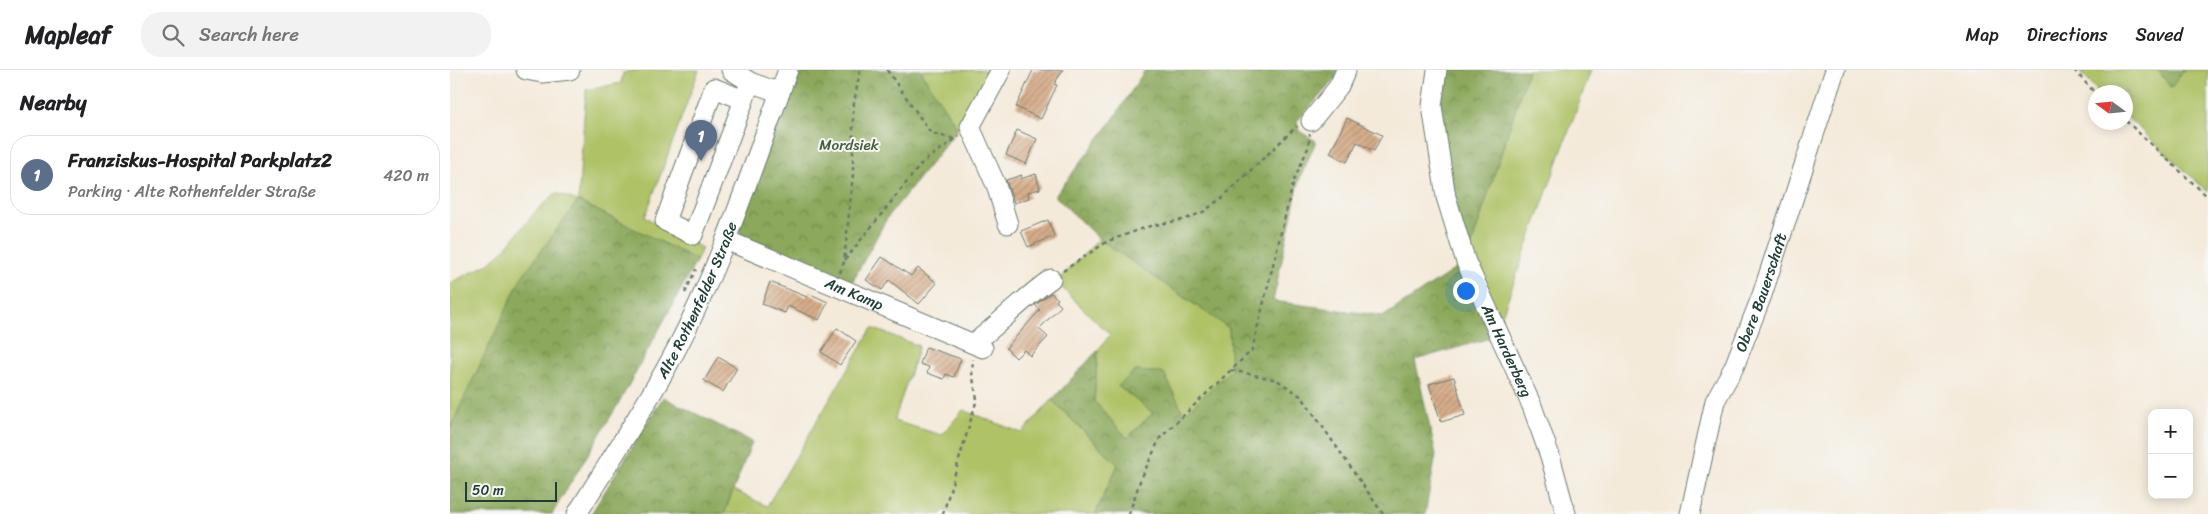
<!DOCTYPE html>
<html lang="en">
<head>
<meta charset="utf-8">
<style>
	:root { --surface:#fff; --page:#f2f2f2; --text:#202124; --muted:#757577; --line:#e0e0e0; --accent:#111827 }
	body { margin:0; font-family:Sriracha,sans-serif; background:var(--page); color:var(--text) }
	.controls { position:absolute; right:15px; bottom:15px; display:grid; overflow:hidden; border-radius:10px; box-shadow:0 2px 12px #0003 }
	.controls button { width:45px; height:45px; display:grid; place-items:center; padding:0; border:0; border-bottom:1px solid var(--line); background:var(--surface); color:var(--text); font:25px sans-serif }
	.compass { position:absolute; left:1638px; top:15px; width:45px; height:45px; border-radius:50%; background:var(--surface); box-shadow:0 2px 12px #0003; rotate:285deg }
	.scale { position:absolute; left:15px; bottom:12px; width:92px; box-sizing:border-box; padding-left:5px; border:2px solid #1f3d34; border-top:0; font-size:14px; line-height:18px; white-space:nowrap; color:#1f3d34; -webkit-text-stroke:4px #f6f6f2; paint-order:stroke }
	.you { position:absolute; left:1015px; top:220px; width:18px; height:18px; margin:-12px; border:4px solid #fff; border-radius:50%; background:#1a73e8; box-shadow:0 0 0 8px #1a73e833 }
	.badge { display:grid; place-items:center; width:32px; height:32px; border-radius:50%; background:var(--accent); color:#fff; font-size:16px; font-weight:700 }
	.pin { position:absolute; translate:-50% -41px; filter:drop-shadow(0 1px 2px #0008) }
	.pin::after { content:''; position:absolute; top:26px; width:18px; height:15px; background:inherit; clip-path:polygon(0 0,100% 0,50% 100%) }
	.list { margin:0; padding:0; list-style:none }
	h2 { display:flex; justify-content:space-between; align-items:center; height:65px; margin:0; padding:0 20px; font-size:21px }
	h2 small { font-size:16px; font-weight:400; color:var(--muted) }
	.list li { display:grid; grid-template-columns:32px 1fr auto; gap:15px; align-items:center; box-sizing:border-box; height:80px; margin:0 10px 10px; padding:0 10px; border:1px solid var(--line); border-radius:20px }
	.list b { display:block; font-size:19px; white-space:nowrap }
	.list p { margin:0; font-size:16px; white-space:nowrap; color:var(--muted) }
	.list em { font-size:16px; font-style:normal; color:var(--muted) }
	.icon { flex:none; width:28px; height:28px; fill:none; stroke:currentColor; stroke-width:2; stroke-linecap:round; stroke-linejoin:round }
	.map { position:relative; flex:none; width:1758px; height:444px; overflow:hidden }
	header { display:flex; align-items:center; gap:30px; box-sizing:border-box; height:70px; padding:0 25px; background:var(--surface); border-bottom:1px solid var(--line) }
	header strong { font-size:24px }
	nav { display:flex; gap:28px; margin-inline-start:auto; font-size:18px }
	.search { width:350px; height:45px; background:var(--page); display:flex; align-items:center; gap:12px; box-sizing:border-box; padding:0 18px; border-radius:20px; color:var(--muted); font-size:19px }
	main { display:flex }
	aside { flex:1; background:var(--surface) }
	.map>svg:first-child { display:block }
	.grass { fill:#afc266; stroke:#67804d }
	.forest { fill:url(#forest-crowns); stroke:#557248 }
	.building { fill:url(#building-hatch) }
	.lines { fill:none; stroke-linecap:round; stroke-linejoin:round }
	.minor-casing { stroke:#6a7a6e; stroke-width:21 }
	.path { stroke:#6a7a6e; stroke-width:2.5; stroke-dasharray:4 4; stroke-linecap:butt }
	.minor { stroke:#fff; stroke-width:19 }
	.labels { text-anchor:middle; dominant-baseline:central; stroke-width:4; stroke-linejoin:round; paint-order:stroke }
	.park-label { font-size:15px; fill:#435e40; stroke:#f6f6f2 }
	.street-label { font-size:15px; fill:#1f3d34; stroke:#f6f6f2 }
</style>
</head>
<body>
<header>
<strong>Mapleaf</strong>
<div class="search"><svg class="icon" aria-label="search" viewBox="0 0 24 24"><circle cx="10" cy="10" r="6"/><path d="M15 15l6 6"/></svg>Search here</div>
<nav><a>Map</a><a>Directions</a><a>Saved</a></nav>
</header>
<main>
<aside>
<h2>Nearby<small></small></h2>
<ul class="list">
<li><span class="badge" style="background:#5c6f8a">1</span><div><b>Franziskus-Hospital Parkplatz2</b><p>Parking · Alte Rothenfelder Straße</p></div><em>420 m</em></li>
</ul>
</aside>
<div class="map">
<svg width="1758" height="444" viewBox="0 0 1758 444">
	<defs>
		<pattern id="forest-crowns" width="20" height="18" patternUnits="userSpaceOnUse" patternTransform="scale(1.25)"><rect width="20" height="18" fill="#8ba85b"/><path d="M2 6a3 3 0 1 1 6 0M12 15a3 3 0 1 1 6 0" fill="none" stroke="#718a4c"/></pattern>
		<pattern id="building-hatch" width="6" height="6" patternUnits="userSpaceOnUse" patternTransform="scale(1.25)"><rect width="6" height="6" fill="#d7ad8a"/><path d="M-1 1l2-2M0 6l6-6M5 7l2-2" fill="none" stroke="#ae8e72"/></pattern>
	</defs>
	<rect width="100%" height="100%" fill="#f6f6f2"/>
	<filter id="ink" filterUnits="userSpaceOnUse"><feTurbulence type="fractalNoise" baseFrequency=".02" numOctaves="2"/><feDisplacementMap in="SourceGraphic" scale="10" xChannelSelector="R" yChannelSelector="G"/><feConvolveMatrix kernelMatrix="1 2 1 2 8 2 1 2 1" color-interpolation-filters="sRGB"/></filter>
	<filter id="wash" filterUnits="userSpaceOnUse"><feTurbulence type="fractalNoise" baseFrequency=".0096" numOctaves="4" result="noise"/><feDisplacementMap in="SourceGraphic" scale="20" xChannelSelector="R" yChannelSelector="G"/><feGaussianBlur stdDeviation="1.12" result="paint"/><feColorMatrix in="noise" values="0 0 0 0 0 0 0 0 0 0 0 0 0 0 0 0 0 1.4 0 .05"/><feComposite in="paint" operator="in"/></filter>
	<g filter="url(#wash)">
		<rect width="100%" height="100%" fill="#f4eada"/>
		<g class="grass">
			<path d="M187 0H249L195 147 252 178 247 190 128 131 0 358V213L38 194 55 179 85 142 106 123 128 131 136 20 171 13 173 3Z"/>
			<path d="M472 0H546L508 59 473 5Z"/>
			<path d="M1078 0H1141L1044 267 1016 192Z"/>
			<path d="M1628 0H1708L1721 17 1734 0H1758V122L1676 46V22H1649Z"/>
			<path d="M649 169 779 258 781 300 734 345 714 303 685 301 669 316 703 343 677 368 644 331 648 280 660 265 606 212Z"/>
			<path d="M422 258 469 276 444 351 492 365 513 340 572 363 602 330 668 395 645 444H504L493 440 491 444H274L283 420 317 436Z"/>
		</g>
		<g class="forest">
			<path d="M347 0H472L473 5 508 59 437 148 399 218 293 172 289 158Z"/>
			<path d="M695 0H888L886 8 847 51 849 61 866 71 849 111 823 231 934 246 1016 192 996 127 987 0H1078L1016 192 1044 267 965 290 986 385 975 444H645L668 395 602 330 648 280 644 331 677 368 703 343 668 316 685 301 714 303 734 344 781 300 779 258 649 169 605 126 662 51Z"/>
			<path d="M1708 0H1734L1721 18Z"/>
			<path d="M128 131 247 190 170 331 102 444H0V358L71 208Z"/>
			<path d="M213 327 302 372 274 444H141Z"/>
		</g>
		<g id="blocks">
			<g class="building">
				<path d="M583 0H613L604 14 607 15 591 49 566 37Z"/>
				<path d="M897 48 932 65 924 81 907 72 897 92 880 83Z"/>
				<path d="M567 60 587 69 576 94 556 85Z"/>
				<path d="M586 104 590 119 578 122 579 128 564 133 556 110 572 105 570 109Z"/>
				<path d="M598 150 604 166 578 177 571 161Z"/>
				<path d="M432 187 461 206 468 198 487 213 469 234 439 210 432 220 416 210Z"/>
				<path d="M320 212 357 227 358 223 378 232 369 250 338 236 335 243 312 234Z"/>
				<path d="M601 223 608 229 606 231 611 236 589 259 598 267 580 286 574 280 566 288 556 278 590 240 585 235Z"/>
				<path d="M387 258 406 271 390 295 371 282Z"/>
				<path d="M476 277 511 289 504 307 496 304 494 309 477 303 479 297 470 294Z"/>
				<path d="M268 287 287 298 273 322 254 311Z"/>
				<path d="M1004 307 1015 345 991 352 979 314Z"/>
			</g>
		</g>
	</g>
	<g filter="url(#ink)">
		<use href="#blocks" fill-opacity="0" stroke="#6a7a6e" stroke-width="1"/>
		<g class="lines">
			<defs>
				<g id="minor">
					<path d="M76 0 92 3 120 0"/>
					<path d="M281 0 300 12 330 23"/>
					<path d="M551 0 520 57 546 115 558 154"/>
					<path id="s1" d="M987 0 982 36 996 127 1016 192 1082 336 1100 386 1116 444"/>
					<path d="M294 30 264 18 215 151 243 165 294 30 300 12"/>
					<path d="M861 51 889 16 896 0"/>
					<path id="s2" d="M276 170 533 278"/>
					<path d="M524 273C551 253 573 228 601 209"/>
					<path id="s3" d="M127 444C156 397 187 350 214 302 267 208 301 101 338 0"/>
					<path id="s4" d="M1240 444 1265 331 1284 297 1312 225 1385 0"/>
				</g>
			</defs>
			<use href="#minor" class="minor-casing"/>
			<g class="path">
				<path d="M437 0 481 63 504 69"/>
				<path d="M1624 0 1646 24"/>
				<path d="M1676 51 1758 127"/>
				<path d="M395 190 472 93 509 66"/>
				<path d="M613 201 658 171 700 156 736 149 753 142 772 128 847 56"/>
				<path d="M390 203 394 192 403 104V39L410 0"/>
				<path d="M235 223 246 199"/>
				<path d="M781 300 827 310 852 327 933 444"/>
				<path d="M493 444 527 329 522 303 523 289"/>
				<path d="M679 444 690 411 710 368 802 280 844 110 858 78 860 64"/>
			</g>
			<use href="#minor" class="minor"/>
		</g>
	</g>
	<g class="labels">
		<g class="park-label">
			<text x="399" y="75">Mordsiek</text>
		</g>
		<g class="street-label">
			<text stroke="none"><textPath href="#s4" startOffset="234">Obere Bauerschaft</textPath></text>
			<text stroke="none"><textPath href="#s2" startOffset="139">Am Kamp</textPath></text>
			<text stroke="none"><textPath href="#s3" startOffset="246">Alte Rothenfelder Straße</textPath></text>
			<text stroke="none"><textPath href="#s1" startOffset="294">Am Harderberg</textPath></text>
		</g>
	</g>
</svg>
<div class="controls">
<button>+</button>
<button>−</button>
</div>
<svg class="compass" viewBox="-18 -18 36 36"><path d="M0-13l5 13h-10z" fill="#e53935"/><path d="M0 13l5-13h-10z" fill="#757577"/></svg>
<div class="scale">50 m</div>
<div class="you"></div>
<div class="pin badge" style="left:251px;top:91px;background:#5c6f8a">1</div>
</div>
</main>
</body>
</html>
